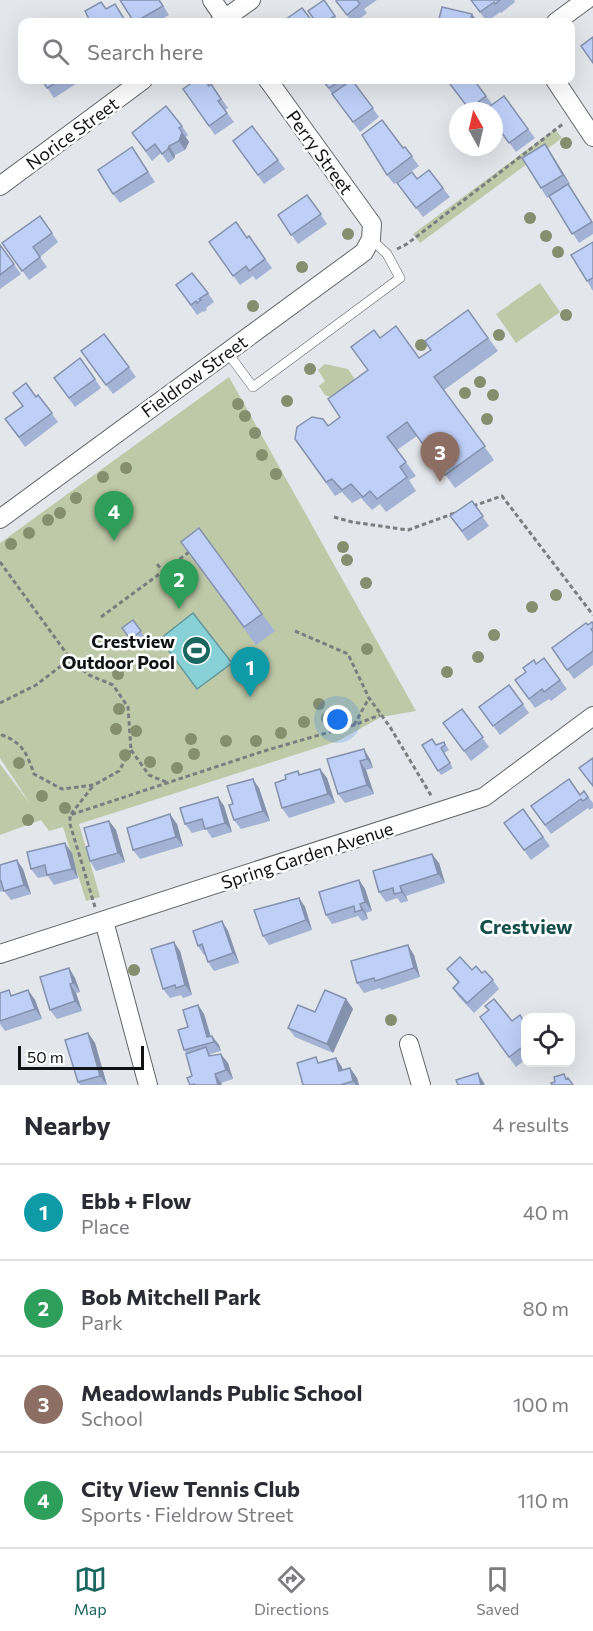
<!DOCTYPE html>
<html lang="en">
<head>
<meta charset="utf-8">
<style>
	:root { --surface:#fff; --page:#f7f7f7; --text:#2b2b33; --muted:#7c7c81; --line:#e1e1e2; --accent:#1a6660 }
	body { margin:0; font-family:Commissioner,sans-serif; background:var(--page); color:var(--text) }
	.controls { position:absolute; right:18px; bottom:18px; display:grid; overflow:hidden; border-radius:12px; box-shadow:0 6px 24px #0002 }
	.controls button { width:54px; height:54px; display:grid; place-items:center; padding:0; border:0; border-bottom:2px solid var(--line); background:var(--surface); color:var(--text); font:30px sans-serif }
	.compass { position:absolute; left:449px; top:102px; width:54px; height:54px; border-radius:50%; background:var(--surface); box-shadow:0 6px 24px #0002; rotate:352deg }
	.scale { position:absolute; left:18px; bottom:15px; width:126px; box-sizing:border-box; padding-left:6px; border:3px solid #111213; border-top:0; font-size:16px; line-height:21px; white-space:nowrap; color:#111213; -webkit-text-stroke:4px #fff; paint-order:stroke }
	.you { position:absolute; left:338px; top:720px; width:21px; height:21px; margin:-15px; border:4px solid #fff; border-radius:50%; background:#1a73e8; box-shadow:0 0 0 9px #1a73e833 }
	.badge { display:grid; place-items:center; width:39px; height:39px; border-radius:50%; background:var(--accent); color:#fff; font-size:20px; font-weight:700 }
	.pin { position:absolute; translate:-50% -50px; filter:drop-shadow(0 2px 3px #0008) }
	.pin::after { content:''; position:absolute; top:32px; width:21px; height:18px; background:inherit; clip-path:polygon(0 0,100% 0,50% 100%) }
	.list { margin:0; padding:0; list-style:none }
	h2 { display:flex; justify-content:space-between; align-items:center; height:78px; margin:0; padding:0 24px; font-size:26px }
	h2 small { font-size:20px; font-weight:400; color:var(--muted) }
	.list li { display:grid; grid-template-columns:39px 1fr auto; gap:18px; align-items:center; box-sizing:border-box; height:96px; padding:0 24px; border-top:2px solid var(--line) }
	.list b { display:block; font-size:22px; white-space:nowrap }
	.list p { margin:0; font-size:20px; white-space:nowrap; color:var(--muted) }
	.list em { font-size:20px; font-style:normal; color:var(--muted) }
	.icon { flex:none; width:33px; height:33px; fill:none; stroke:currentColor; stroke-width:2; stroke-linecap:round; stroke-linejoin:round }
	.map { position:relative; flex:none; width:593px; height:1085px; overflow:hidden }
	.search { position:absolute; background:var(--surface); box-shadow:0 6px 24px #0002; left:18px; right:18px; top:18px; height:66px; display:flex; align-items:center; gap:15px; box-sizing:border-box; padding:0 21px; border-radius:12px; color:var(--muted); font-size:22px }
	.sheet { height:462px; background:var(--surface) }
	nav { display:flex; justify-content:space-around; align-items:center; box-sizing:border-box; height:84px; border-top:2px solid var(--line); background:var(--surface); font-size:16px; color:var(--muted) }
	nav a { display:grid; justify-items:center; gap:3px }
	nav .on { color:var(--accent) }
	.map>svg:first-child { display:block }
	.green { fill:#bec9a8 }
	.water { fill:#88d1d7; stroke:#64989c; stroke-width:1.5 }
	.lines { fill:none; stroke-linecap:round; stroke-linejoin:round }
	.service-casing { stroke:#636569; stroke-width:10 }
	.minor-casing { stroke:#636569; stroke-width:20 }
	.path { stroke:#7b7d7f; stroke-width:3; stroke-dasharray:4.5 3; stroke-linecap:butt }
	.service { stroke:#fff; stroke-width:9 }
	.minor { stroke:#fff; stroke-width:18 }
	.tree { fill:#858e6f }
	.wall { fill:#a3b3d5 }
	.shaded-wall { fill:#8592ae }
	.building { fill:#bed0f8; stroke:#8592ae; stroke-width:1.5 }
	.labels { text-anchor:middle; dominant-baseline:central; stroke-width:5; stroke-linejoin:round; paint-order:stroke }
	.street-label { font-size:18px; fill:#111213; stroke:#fff }
	.poi-label { font-size:18px; font-weight:bold; fill:#111213; stroke:#fff; text-anchor:end }
	.neighbourhood-label { font-size:20px; font-weight:bold; fill:#134f4a; stroke:#fff }
</style>
</head>
<body>
<div class="map">
<svg width="593" height="1085" viewBox="0 0 593 1085">
	<rect width="100%" height="100%" fill="#e3e6ea"/>
	<g class="green">
		<path d="M555 129 562 138 420 243 413 234Z"/>
		<path d="M540 283 560 312 516 343 496 314Z"/>
		<path d="M325 364 348 369 358 384 338 400 325 395 319 386 325 381 318 370Z"/>
		<path d="M229 377 416 711 381 717 338 741 79 824 100 897 86 901 63 827 49 831 41 820 0 835V764L31 805 0 758V543Z"/>
	</g>
	<path class="water" d="M193 613 232 663 197 689 160 639Z"/>
	<g class="lines">
		<defs>
			<path id="service" d="M227 352 253 387 400 278 387 254 371 239"/>
			<g id="minor">
				<path d="M212 0 227 22"/>
				<path d="M220 22 251 0"/>
				<path d="M556 22 586 0"/>
				<path d="M555 80 593 137"/>
				<path d="M0 186 143 80"/>
				<path d="M0 519 364 252 371 239 372 224 268 80"/>
				<path d="M104 921 148 1085"/>
				<path d="M0 954 484 797 593 716"/>
				<path d="M409 1044 421 1085"/>
			</g>
		</defs>
		<use href="#service" class="service-casing"/>
		<use href="#minor" class="minor-casing"/>
		<g class="path">
			<path d="M397 249 407 244 564 123"/>
			<path d="M473 506 502 496 593 615"/>
			<path d="M334 517 352 522 408 530 455 513"/>
			<path d="M0 562 72 661"/>
			<path d="M157 564 163 571"/>
			<path d="M101 617 192 550"/>
			<path d="M295 631 348 654 369 698 390 727 432 797"/>
			<path d="M0 703 36 685 61 666 72 661 89 675 113 685 128 707 131 750 119 771 94 785 62 789 34 774C27 754 23 743 2 735L0 732"/>
			<path d="M354 725 369 698"/>
			<path d="M131 750 149 775 166 782"/>
			<path d="M71 814 93 786"/>
			<path d="M95 907 70 824V815L264 751 354 725 380 715"/>
		</g>
		<use href="#service" class="service"/>
		<use href="#minor" class="minor"/>
	</g>
	<g class="tree">
		<circle cx="566" cy="143" r="6"/>
		<circle cx="530" cy="218" r="6"/>
		<circle cx="348" cy="234" r="6"/>
		<circle cx="546" cy="236" r="6"/>
		<circle cx="558" cy="252" r="6"/>
		<circle cx="302" cy="267" r="6"/>
		<circle cx="253" cy="306" r="6"/>
		<circle cx="566" cy="315" r="6"/>
		<circle cx="499" cy="335" r="6"/>
		<circle cx="421" cy="345" r="6"/>
		<circle cx="310" cy="369" r="6"/>
		<circle cx="480" cy="382" r="6"/>
		<circle cx="465" cy="393" r="6"/>
		<circle cx="493" cy="395" r="6"/>
		<circle cx="287" cy="401" r="6"/>
		<circle cx="238" cy="404" r="6"/>
		<circle cx="245" cy="416" r="6"/>
		<circle cx="487" cy="419" r="6"/>
		<circle cx="255" cy="433" r="6"/>
		<circle cx="262" cy="455" r="6"/>
		<circle cx="126" cy="468" r="6"/>
		<circle cx="276" cy="474" r="6"/>
		<circle cx="103" cy="477" r="6"/>
		<circle cx="76" cy="498" r="6"/>
		<circle cx="60" cy="513" r="6"/>
		<circle cx="48" cy="520" r="6"/>
		<circle cx="29" cy="533" r="6"/>
		<circle cx="11" cy="544" r="6"/>
		<circle cx="343" cy="547" r="6"/>
		<circle cx="347" cy="560" r="6"/>
		<circle cx="366" cy="583" r="6"/>
		<circle cx="556" cy="595" r="6"/>
		<circle cx="532" cy="607" r="6"/>
		<circle cx="494" cy="635" r="6"/>
		<circle cx="367" cy="649" r="6"/>
		<circle cx="478" cy="657" r="6"/>
		<circle cx="447" cy="672" r="6"/>
		<circle cx="118" cy="674" r="6"/>
		<circle cx="319" cy="704" r="6"/>
		<circle cx="119" cy="709" r="6"/>
		<circle cx="327" cy="718" r="6"/>
		<circle cx="304" cy="722" r="6"/>
		<circle cx="116" cy="729" r="6"/>
		<circle cx="136" cy="731" r="6"/>
		<circle cx="281" cy="733" r="6"/>
		<circle cx="191" cy="739" r="6"/>
		<circle cx="226" cy="741" r="6"/>
		<circle cx="256" cy="741" r="6"/>
		<circle cx="194" cy="754" r="6"/>
		<circle cx="125" cy="755" r="6"/>
		<circle cx="150" cy="762" r="6"/>
		<circle cx="19" cy="763" r="6"/>
		<circle cx="177" cy="768" r="6"/>
		<circle cx="42" cy="796" r="6"/>
		<circle cx="65" cy="808" r="6"/>
		<circle cx="28" cy="820" r="6"/>
		<circle cx="134" cy="970" r="6"/>
		<circle cx="391" cy="1020" r="6"/>
	</g>
	<g class="wall">
		<path d="M120 0H160L169 15 157 22H134Z"/>
		<path d="M324 0 338 20 335 22H316Z"/>
		<path d="M337 0H377L364 9 367 13 356 22H352L336 1Z"/>
		<path d="M471 0H514L515 2 501 13 500 12 487 22Z"/>
		<path d="M42 80H82L54 98Z"/>
		<path d="M322 80H355L353 81 379 117 360 132Z"/>
		<path d="M447 80H474L492 104 504 96 535 138 516 152 486 111H470Z"/>
		<path d="M211 84 228 108 225 110 234 122 215 135 183 89 209 86Z"/>
		<path d="M182 126 188 135 186 137 189 142 185 150 175 155 174 159 168 163 161 153 152 161 132 133Z"/>
		<path d="M233 141 278 160 285 169 264 184Z"/>
		<path d="M132 147 155 182 120 203 113 194Z"/>
		<path d="M405 147 419 166 394 184 387 175 403 148Z"/>
		<path d="M551 153 570 184 569 185 593 223V234L579 243 549 197 547 198 541 188Z"/>
		<path d="M429 170 450 197 423 217 397 183 417 179Z"/>
		<path d="M307 195 327 224 298 244 278 215Z"/>
		<path d="M40 216 58 242 40 257 47 267 29 280 2 243Z"/>
		<path d="M249 236 272 268 256 280 253 276 240 285 209 242 247 238Z"/>
		<path d="M593 242V291L587 281Z"/>
		<path d="M0 245 21 274 0 289Z"/>
		<path d="M176 285 208 293 214 302 206 308 207 310 204 312 203 311 197 315Z"/>
		<path d="M468 310 498 351 444 390 494 460 455 488 417 436 397 450 416 476 409 480 416 491 386 512 380 504 372 510 361 498 352 503 342 492 335 496 295 439 328 426 340 417 368 370 380 338 419 358 431 350Z"/>
		<path d="M104 334 136 377 113 394 87 360Z"/>
		<path d="M80 358 101 388 75 407 54 378Z"/>
		<path d="M38 395 58 422 25 447 5 419Z"/>
		<path d="M472 501 489 526 468 541 450 516Z"/>
		<path d="M181 542 262 614 275 631 256 645Z"/>
		<path d="M133 620 144 636 133 644 122 628Z"/>
		<path d="M593 624V665L574 679 552 648 588 625Z"/>
		<path d="M544 658 567 689 551 701 549 699 535 708 515 680Z"/>
		<path d="M509 685 529 713 500 735 479 707Z"/>
		<path d="M462 709 489 747 471 761 443 723Z"/>
		<path d="M444 742 449 750 444 753 453 768 441 775 422 745H436Z"/>
		<path d="M327 759H370L373 768 366 770 374 794 345 803 338 794Z"/>
		<path d="M320 769 327 778 335 803 289 818 282 808 286 779 298 771 301 775Z"/>
		<path d="M259 788 270 821 241 829 234 820 233 804Z"/>
		<path d="M584 791 593 803V808L589 810 588 808 551 834 531 806 580 795Z"/>
		<path d="M218 797 224 806 232 832 212 838 206 829 192 833 185 824Z"/>
		<path d="M523 809 550 846 531 860 504 823Z"/>
		<path d="M109 821 116 830 125 862 96 871 90 861 89 846Z"/>
		<path d="M177 824 183 846 140 859 133 850Z"/>
		<path d="M72 853 78 878 54 885 48 876 38 878 31 869Z"/>
		<path d="M439 863 445 883 406 896 408 901 401 903 397 898 386 902 379 892Z"/>
		<path d="M0 865 23 869 31 894 11 900 4 891 0 892Z"/>
		<path d="M359 880 365 889 372 911 366 913 368 919 362 921 358 916 332 924 326 915Z"/>
		<path d="M299 898 305 907 312 930 269 945 263 936Z"/>
		<path d="M222 921 228 931 239 963 214 971 208 962 206 955H204L198 946Z"/>
		<path d="M180 951 192 995 183 998 181 995 170 998 163 989Z"/>
		<path d="M414 955 420 977 381 990 380 988 364 993 357 983Z"/>
		<path d="M69 968 75 978 80 992 76 993 82 1011 57 1019 50 1010Z"/>
		<path d="M447 969 472 970 482 973 493 980 499 989 474 1013 459 997 453 988 458 983Z"/>
		<path d="M28 990 35 1000 42 1019 5 1031 0 1024V993L13 995Z"/>
		<path d="M346 999 353 1009 333 1053 295 1037 288 1028 315 1012Z"/>
		<path d="M198 1005 204 1014 211 1036 219 1045 221 1051 210 1054 212 1056 228 1063 233 1079 221 1083 222 1085H190L192 1076 186 1053 184 1050 188 1027Z"/>
		<path d="M480 1017 525 1023V1060L516 1067Z"/>
		<path d="M88 1033 95 1043 107 1085H80L78 1082Z"/>
		<path d="M336 1058 343 1070 350 1068 357 1078 359 1085H303L319 1062Z"/>
	</g>
	<g class="shaded-wall">
		<path d="M472 14 478 22H470Z"/>
		<path d="M182 132 189 142 185 150 179 141Z"/>
		<path d="M545 144 551 153 570 184 563 175Z"/>
		<path d="M169 146 175 155 174 159 168 149Z"/>
		<path d="M364 749 370 759 373 768 367 759Z"/>
		<path d="M360 761 366 770 374 794 367 785Z"/>
		<path d="M320 769 327 778 335 803 328 794Z"/>
		<path d="M253 779 259 788 270 821 263 811Z"/>
		<path d="M218 797 224 806 232 832 225 823Z"/>
		<path d="M170 814 177 824 183 846 176 837Z"/>
		<path d="M109 821 116 830 125 862 118 853Z"/>
		<path d="M65 843 72 853 78 878 72 869Z"/>
		<path d="M432 854 439 863 445 883 438 874Z"/>
		<path d="M17 860 23 869 31 894 24 885Z"/>
		<path d="M359 880 365 889 372 911 365 902Z"/>
		<path d="M400 886 406 896 408 901 402 892Z"/>
		<path d="M299 898 305 907 312 930 306 920Z"/>
		<path d="M360 904 366 913 368 919 362 910Z"/>
		<path d="M222 921 228 931 239 963 233 953Z"/>
		<path d="M174 942 180 951 192 995 185 985Z"/>
		<path d="M408 945 414 955 420 977 414 968Z"/>
		<path d="M69 968 75 978 80 992 73 983Z"/>
		<path d="M70 984 76 993 82 1011 75 1001Z"/>
		<path d="M28 990 35 1000 42 1019 35 1009Z"/>
		<path d="M346 999 353 1009 333 1053 327 1044Z"/>
		<path d="M198 1005 204 1014 212 1042 207 1037Z"/>
		<path d="M88 1033 95 1043 107 1085 100 1076Z"/>
		<path d="M212 1036 219 1045 221 1051 214 1042Z"/>
		<path d="M221 1054 228 1063 233 1079 226 1070Z"/>
		<path d="M336 1058 342 1067 346 1081 339 1071Z"/>
		<path d="M350 1068 357 1078 359 1085H356L353 1081Z"/>
		<path d="M478 1073 484 1083 485 1085H481Z"/>
		<path d="M215 1074 221 1083 222 1085H218Z"/>
	</g>
	<g class="building">
		<path d="M120 0H159L163 6 135 22H134Z"/>
		<path d="M324 0 335 16 325 22H316L308 11Z"/>
		<path d="M337 0H357L360 4 347 15 336 1Z"/>
		<path d="M471 0H500L495 4 494 2 480 12Z"/>
		<path d="M101 2 106 9 115 4 126 22H84L89 19 85 11Z"/>
		<path d="M442 7 472 14 470 22H443L444 20 439 19Z"/>
		<path d="M302 8 313 22H282Z"/>
		<path d="M593 37V63L581 46Z"/>
		<path d="M42 80H61L47 88Z"/>
		<path d="M196 80H205L209 86 211 84 221 99 218 101 227 113 209 126 183 89Z"/>
		<path d="M322 80H342L329 88Z"/>
		<path d="M352 80 373 108 353 122 332 94Z"/>
		<path d="M447 80H474L486 96 469 109Z"/>
		<path d="M504 96 528 129 509 143 494 122V111H486L485 110Z"/>
		<path d="M166 106 182 126 179 128 182 132 179 141 169 146 168 149 162 154 155 144 146 151 132 133Z"/>
		<path d="M382 120 403 148 405 147 412 156 387 175 362 135Z"/>
		<path d="M252 126 278 160 258 175 233 141Z"/>
		<path d="M545 144 563 175 541 188 522 158Z"/>
		<path d="M132 147 148 172 113 194 98 170Z"/>
		<path d="M429 170 443 188 416 208 397 183 412 172 417 179Z"/>
		<path d="M568 184 592 222 572 234 549 196Z"/>
		<path d="M307 195 321 214 291 235 278 215Z"/>
		<path d="M40 216 52 233 33 247 40 257 22 271 2 243Z"/>
		<path d="M236 222 247 238 249 236 265 259 249 271 246 266 233 276 209 242Z"/>
		<path d="M593 242V278L587 281 571 255Z"/>
		<path d="M0 245 14 264 0 275Z"/>
		<path d="M192 273 208 293 199 299 201 300 197 303 196 301 191 305 176 285Z"/>
		<path d="M468 310 488 338 434 377 485 446 445 475 407 422 387 437 406 462 400 467 407 477 377 499 370 491 363 497 351 484 342 490 332 479 326 482 295 439 297 427 312 417 323 419 328 426 340 417 328 399 368 370 351 347 374 330 380 338 396 326 419 358 431 350 425 341Z"/>
		<path d="M104 334 129 367 106 385 81 351Z"/>
		<path d="M80 358 95 379 69 398 54 378Z"/>
		<path d="M26 383 36 397 38 395 52 413 19 437 5 419 23 406 13 393Z"/>
		<path d="M472 501 483 516 462 531 450 516Z"/>
		<path d="M199 528 262 614 244 627 181 542Z"/>
		<path d="M133 620 141 631 130 639 122 628Z"/>
		<path d="M592 622 593 624V628L591 629 593 632V651L567 670 552 648 586 623 588 625Z"/>
		<path d="M544 658 560 680 544 692 542 689 529 699 515 680 526 672 523 668 534 660 536 664Z"/>
		<path d="M509 685 523 704 493 726 479 707Z"/>
		<path d="M462 709 483 737 464 751 443 723Z"/>
		<path d="M432 739 436 745 444 742 445 745 441 748 450 763 438 771 422 745Z"/>
		<path d="M364 749 367 759 360 761 367 785 338 794 327 759Z"/>
		<path d="M593 758V786L579 768Z"/>
		<path d="M320 769 328 794 282 808 275 783 286 779 285 775 298 771 299 775Z"/>
		<path d="M253 779 263 811 234 820 229 805 233 804 227 786Z"/>
		<path d="M569 779 580 795 584 791 588 797 583 801 581 799 545 825 531 806Z"/>
		<path d="M218 797 225 823 205 829 202 819 185 824 180 808Z"/>
		<path d="M523 809 543 837 524 850 504 823Z"/>
		<path d="M170 814 176 837 133 850 127 828Z"/>
		<path d="M109 821 118 853 90 861 86 847 89 846 84 828Z"/>
		<path d="M65 843 72 869 47 875 45 865 31 869 27 852Z"/>
		<path d="M432 854 438 874 400 886 402 892 394 894 393 888 379 892 373 871Z"/>
		<path d="M17 860 24 885 4 891 1 881H0V865Z"/>
		<path d="M359 880 365 902 360 904 362 910 355 912 354 906 326 915 319 892Z"/>
		<path d="M299 898 306 920 263 936 254 910Z"/>
		<path d="M222 921 233 953 208 962 202 944 198 946 193 931Z"/>
		<path d="M174 942 185 985 176 988 175 985 163 989 151 949Z"/>
		<path d="M408 945 414 968 375 981 374 978 357 983 351 961Z"/>
		<path d="M460 957 472 970 476 966 482 973 485 971 493 980 467 1003 453 988 459 982 447 969Z"/>
		<path d="M69 968 73 983 70 984 75 1001 50 1010 40 977Z"/>
		<path d="M9 990 11 996 28 990 35 1009 0 1021V993Z"/>
		<path d="M325 990 346 999 327 1044 288 1028 298 1005 315 1012Z"/>
		<path d="M494 999 512 1021 520 1015 525 1023V1045L509 1057 480 1017 489 1010 485 1006Z"/>
		<path d="M198 1005 207 1037 212 1036 214 1042 184 1050 178 1030 188 1027 183 1010Z"/>
		<path d="M88 1033 100 1076 78 1082 65 1040Z"/>
		<path d="M206 1047 209 1056 221 1054 226 1070 215 1074 218 1085H195L194 1084 190 1085 187 1078 192 1076 186 1054Z"/>
		<path d="M316 1057 318 1063 336 1058 339 1071 350 1068 353 1081 343 1084 344 1085H303L297 1063Z"/>
		<path d="M478 1073 481 1085H458L456 1080Z"/>
		<path d="M564 1074 566 1079 568 1078 573 1085H552L551 1083 555 1082 554 1077Z"/>
	</g>
	<defs>
		<symbol id="stadium-disc" viewBox="-11 -11 22 22"><circle r="9.5" fill="#1a6660" stroke="#fff"/><path d="M0-5a6.5 5 0 1 0 0 10a6.5 5 0 1 0 0-10ZM-3.5-1.8h7v3.6h-7Z" fill="#fff"/></symbol>
	</defs>
	<g fill-rule="evenodd">
		<use href="#stadium-disc" x="180" y="634" width="33" height="33"/>
	</g>
	<g class="labels">
		<g class="street-label">
			<text transform="translate(72 133) rotate(-36)">Norice Street</text>
			<text transform="translate(320 152) rotate(54)">Perry Street</text>
			<text transform="translate(194 376) rotate(-36)">Fieldrow Street</text>
			<text transform="translate(307 855) rotate(-18)">Spring Garden Avenue</text>
		</g>
		<g class="poi-label">
			<text x="175" y="641">Crestview<tspan x="175" dy="21">Outdoor Pool</tspan></text>
		</g>
		<g class="neighbourhood-label">
			<text x="526" y="926">Crestview</text>
		</g>
	</g>
</svg>
<div class="controls">
<button><svg class="icon" aria-label="locate" viewBox="0 0 24 24"><circle cx="12" cy="12" r="6"/><path d="M12 2v4M12 18v4M2 12h4M18 12h4"/></svg></button>
</div>
<svg class="compass" viewBox="-18 -18 36 36"><path d="M0-13l5 13h-10z" fill="#e53935"/><path d="M0 13l5-13h-10z" fill="#7c7c81"/></svg>
<div class="scale">50 m</div>
<div class="you"></div>
<div class="pin badge" style="left:250px;top:697px;background:#0f9aa8">1</div>
<div class="pin badge" style="left:179px;top:609px;background:#2e9e5b">2</div>
<div class="pin badge" style="left:440px;top:482px;background:#8d6e63">3</div>
<div class="pin badge" style="left:114px;top:541px;background:#2e9e5b">4</div>
<div class="search"><svg class="icon" aria-label="search" viewBox="0 0 24 24"><circle cx="10" cy="10" r="6"/><path d="M15 15l6 6"/></svg>Search here</div>
</div>
<section class="sheet">
<h2>Nearby<small>4 results</small></h2>
<ul class="list">
<li><span class="badge" style="background:#0f9aa8">1</span><div><b>Ebb + Flow</b><p>Place</p></div><em>40 m</em></li>
<li><span class="badge" style="background:#2e9e5b">2</span><div><b>Bob Mitchell Park</b><p>Park</p></div><em>80 m</em></li>
<li><span class="badge" style="background:#8d6e63">3</span><div><b>Meadowlands Public School</b><p>School</p></div><em>100 m</em></li>
<li><span class="badge" style="background:#2e9e5b">4</span><div><b>City View Tennis Club</b><p>Sports · Fieldrow Street</p></div><em>110 m</em></li>
</ul>
</section>
<nav>
<a class="on"><svg class="icon" aria-label="map" viewBox="0 0 24 24"><path d="M3 6l6-2 6 2 6-2v14l-6 2-6-2-6 2zM9 4v14M15 6v14"/></svg>Map</a>
<a><svg class="icon" aria-label="directions" viewBox="0 0 24 24"><path d="M12 3l9 9-9 9-9-9zM9 14v-3h6M13 9l2 2-2 2"/></svg>Directions</a>
<a><svg class="icon" aria-label="saved" viewBox="0 0 24 24"><path d="M7 4h10v16l-5-4-5 4z"/></svg>Saved</a>
</nav>
</body>
</html>
